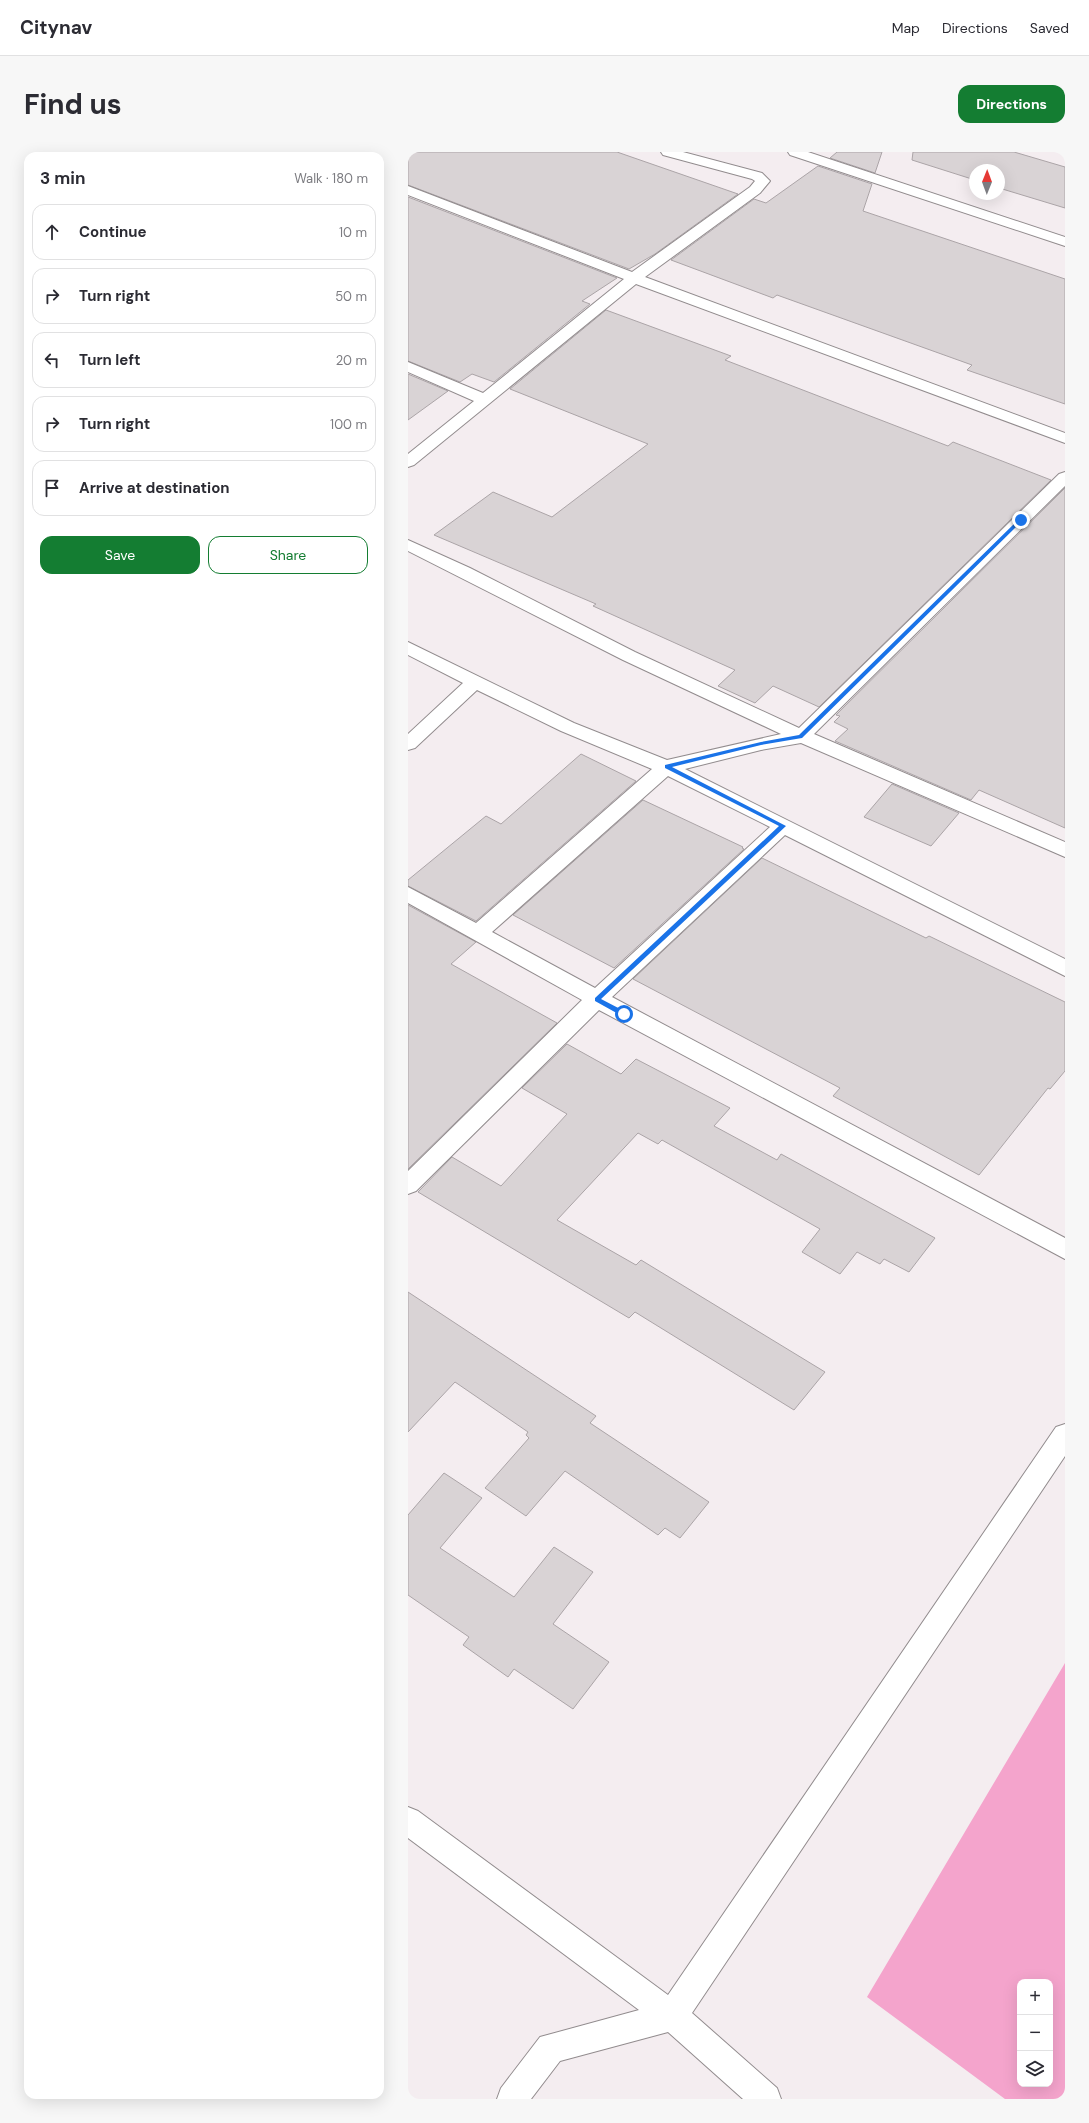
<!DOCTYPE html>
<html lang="en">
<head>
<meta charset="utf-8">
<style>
	:root { --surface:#fff; --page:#f7f7f7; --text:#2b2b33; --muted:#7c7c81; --line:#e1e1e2; --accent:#147d32 }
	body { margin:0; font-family:"DM Sans",sans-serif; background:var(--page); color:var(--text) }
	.controls { position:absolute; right:12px; bottom:12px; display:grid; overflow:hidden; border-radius:8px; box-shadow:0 4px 16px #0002 }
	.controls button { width:36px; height:36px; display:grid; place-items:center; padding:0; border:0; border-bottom:1px solid var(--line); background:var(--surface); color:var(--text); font:20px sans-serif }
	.compass { position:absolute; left:561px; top:12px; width:36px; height:36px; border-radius:50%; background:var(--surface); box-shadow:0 4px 16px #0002; rotate:1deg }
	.stop { position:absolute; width:12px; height:12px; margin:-9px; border:3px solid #1a73e8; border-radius:50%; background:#fff }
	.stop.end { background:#1a73e8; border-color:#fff; box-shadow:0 1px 4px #0008 }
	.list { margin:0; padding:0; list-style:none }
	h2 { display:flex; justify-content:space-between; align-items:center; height:52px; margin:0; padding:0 16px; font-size:17px }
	h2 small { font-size:13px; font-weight:400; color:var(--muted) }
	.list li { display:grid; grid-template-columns:26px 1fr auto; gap:12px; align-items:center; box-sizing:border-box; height:56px; margin:0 8px 8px; padding:0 8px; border:1px solid var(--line); border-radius:12px }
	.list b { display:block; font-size:15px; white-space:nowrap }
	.list em { font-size:13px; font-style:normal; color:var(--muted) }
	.actions { display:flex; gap:8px; padding:12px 16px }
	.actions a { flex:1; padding:9px 0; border:1px solid var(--accent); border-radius:12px; text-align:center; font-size:14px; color:var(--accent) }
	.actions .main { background:var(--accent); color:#fff }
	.icon { flex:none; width:22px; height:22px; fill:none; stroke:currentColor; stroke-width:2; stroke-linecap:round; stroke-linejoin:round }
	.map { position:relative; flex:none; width:657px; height:1947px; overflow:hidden; border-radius:12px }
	header { display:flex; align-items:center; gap:24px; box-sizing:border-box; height:56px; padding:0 20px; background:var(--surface); border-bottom:1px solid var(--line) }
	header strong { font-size:19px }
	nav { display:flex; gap:22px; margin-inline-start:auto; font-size:14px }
	.intro { display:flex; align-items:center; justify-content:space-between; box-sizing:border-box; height:96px; padding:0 24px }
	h1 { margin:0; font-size:28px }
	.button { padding:10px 18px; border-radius:12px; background:var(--accent); color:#fff; font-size:14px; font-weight:700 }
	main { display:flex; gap:24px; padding:0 24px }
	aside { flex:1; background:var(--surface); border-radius:12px; box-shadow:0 4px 16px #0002 }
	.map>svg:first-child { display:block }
	.green { fill:#f4a4cc; fill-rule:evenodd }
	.building { fill:#d9d3d5; stroke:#aba4a7 }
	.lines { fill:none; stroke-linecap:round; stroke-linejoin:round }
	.minor-casing { stroke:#928c8e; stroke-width:2 }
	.minor { fill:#fff; fill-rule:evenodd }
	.route { fill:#1a73e8 }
</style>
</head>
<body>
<header>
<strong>Citynav</strong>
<nav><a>Map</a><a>Directions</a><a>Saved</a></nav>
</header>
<div class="intro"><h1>Find us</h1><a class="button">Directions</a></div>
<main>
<aside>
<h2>3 min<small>Walk · 180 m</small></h2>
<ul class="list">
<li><svg class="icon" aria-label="ahead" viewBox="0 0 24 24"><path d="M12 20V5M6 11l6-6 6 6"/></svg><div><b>Continue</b></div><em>10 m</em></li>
<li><svg class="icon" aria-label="right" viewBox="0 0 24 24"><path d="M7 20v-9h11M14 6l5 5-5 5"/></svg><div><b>Turn right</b></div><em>50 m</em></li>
<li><svg class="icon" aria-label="left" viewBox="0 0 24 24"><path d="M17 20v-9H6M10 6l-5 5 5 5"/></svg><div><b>Turn left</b></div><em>20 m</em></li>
<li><svg class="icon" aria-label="right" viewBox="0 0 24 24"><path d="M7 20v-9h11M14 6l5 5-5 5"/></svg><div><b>Turn right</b></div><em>100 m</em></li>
<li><svg class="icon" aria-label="arrive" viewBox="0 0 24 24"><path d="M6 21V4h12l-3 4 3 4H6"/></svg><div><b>Arrive at destination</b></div></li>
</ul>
<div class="actions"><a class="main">Save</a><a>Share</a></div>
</aside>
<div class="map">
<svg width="657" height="1947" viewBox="0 0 657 1947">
	<rect width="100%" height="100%" fill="#f4edf0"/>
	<path class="green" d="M657 1511V1947H597L459 1845ZM612 1830H642V1932H612Z"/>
	<g class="building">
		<path d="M0 0H209L330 42 247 102 221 117 0 33Z"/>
		<path d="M429 0H474L467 21 422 6Z"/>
		<path d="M505 0H606L657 15V56L591 36V18H567V28L504 8Z"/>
		<path d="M410 14 464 32 455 59 657 127V252L559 218 564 213 369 143 365 146 263 108 346 47 358 51Z"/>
		<path d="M0 45 209 126 174 149 182 152 86 230 64 222 52 230 0 209Z"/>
		<path d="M198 158 323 204 317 208 540 294 545 290 643 328 411 555 365 534 347 551 310 534 327 518 185 454 188 452 26 383 85 340 144 365 240 292 102 237Z"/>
		<path d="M0 222 40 239 0 268Z"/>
		<path d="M657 336V676L571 638 563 648 427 589 440 577 426 570 432 564 428 563Z"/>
		<path d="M173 602 228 629 68 769 0 734V728L78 664 93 672Z"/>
		<path d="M484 632 551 661 523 694 456 665Z"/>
		<path d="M235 648 335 695 334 696 336 697 206 816 105 763Z"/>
		<path d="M354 706 518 786 521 784 657 850V919L642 937 640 936 571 1023 425 944 432 936 225 827Z"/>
		<path d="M0 753 68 790 43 812 149 871 0 1017Z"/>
		<path d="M159 892 213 922 228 907 322 956 306 974 369 1008 373 1002 527 1086 501 1120 476 1107 472 1112 449 1100 432 1122 394 1100 412 1077 254 988 250 992 230 981 149 1068 228 1113 233 1108 417 1220 386 1258 227 1160 221 1166 10 1040 44 1005 93 1034 159 962 114 936Z"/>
		<path d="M0 1140 188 1264 182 1271 301 1350 272 1386 257 1376 250 1383 157 1319 118 1364 77 1336 121 1286 118 1283 120 1280 47 1230 0 1280Z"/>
		<path d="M36 1321 74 1346 32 1396 106 1445 146 1395 185 1420 145 1472 201 1510 165 1557 106 1517 100 1525 55 1493 61 1485 0 1443V1363Z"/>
	</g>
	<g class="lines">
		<defs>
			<g id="minor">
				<path d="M253 0H275L354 21 362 29 352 41 237 125 657 281V291L228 132 6 313 0 315V302L66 249 0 220V210L75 241 216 127 0 43V34L224 120 342 35 347 29 344 27 255 3Z"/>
				<path d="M380 0H400L657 85V94L382 3Z"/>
				<path d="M657 320V334L406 582 657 690V705L393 591 353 598 277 617 657 807V824L377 683 204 845 657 1086V1107L191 858 8 1039 0 1042V1019L174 848 0 751V735L68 771 244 617 153 579 69 538 7 596 0 598V582L55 531 0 503V490L166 571 259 608 373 582 215 508 0 399V388L62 416 227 500 391 576 651 322ZM260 624 362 675 187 836 84 780Z"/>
				<path d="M657 1272V1304L284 1861 369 1936 373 1947H335L260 1880 152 1909 123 1947H89L93 1936 132 1885 231 1858 0 1686V1655L10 1659 260 1843 648 1275Z"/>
			</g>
		</defs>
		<use href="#minor" class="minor-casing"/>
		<use href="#minor" class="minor"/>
	</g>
	<path class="route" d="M611 367 615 368 394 586 353 593 264 615 378 674 193 847 218 860V864H214L187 849V846L371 674 257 616V613L353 590 391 583Z"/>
</svg>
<div class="controls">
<button>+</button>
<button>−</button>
<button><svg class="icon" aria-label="layers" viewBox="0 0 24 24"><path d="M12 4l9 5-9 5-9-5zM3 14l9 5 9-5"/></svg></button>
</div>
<svg class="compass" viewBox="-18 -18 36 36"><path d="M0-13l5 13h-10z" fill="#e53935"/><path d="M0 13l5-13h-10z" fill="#7c7c81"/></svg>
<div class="stop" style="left:216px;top:862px"></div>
<div class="stop end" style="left:613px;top:368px"></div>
</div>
</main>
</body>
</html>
